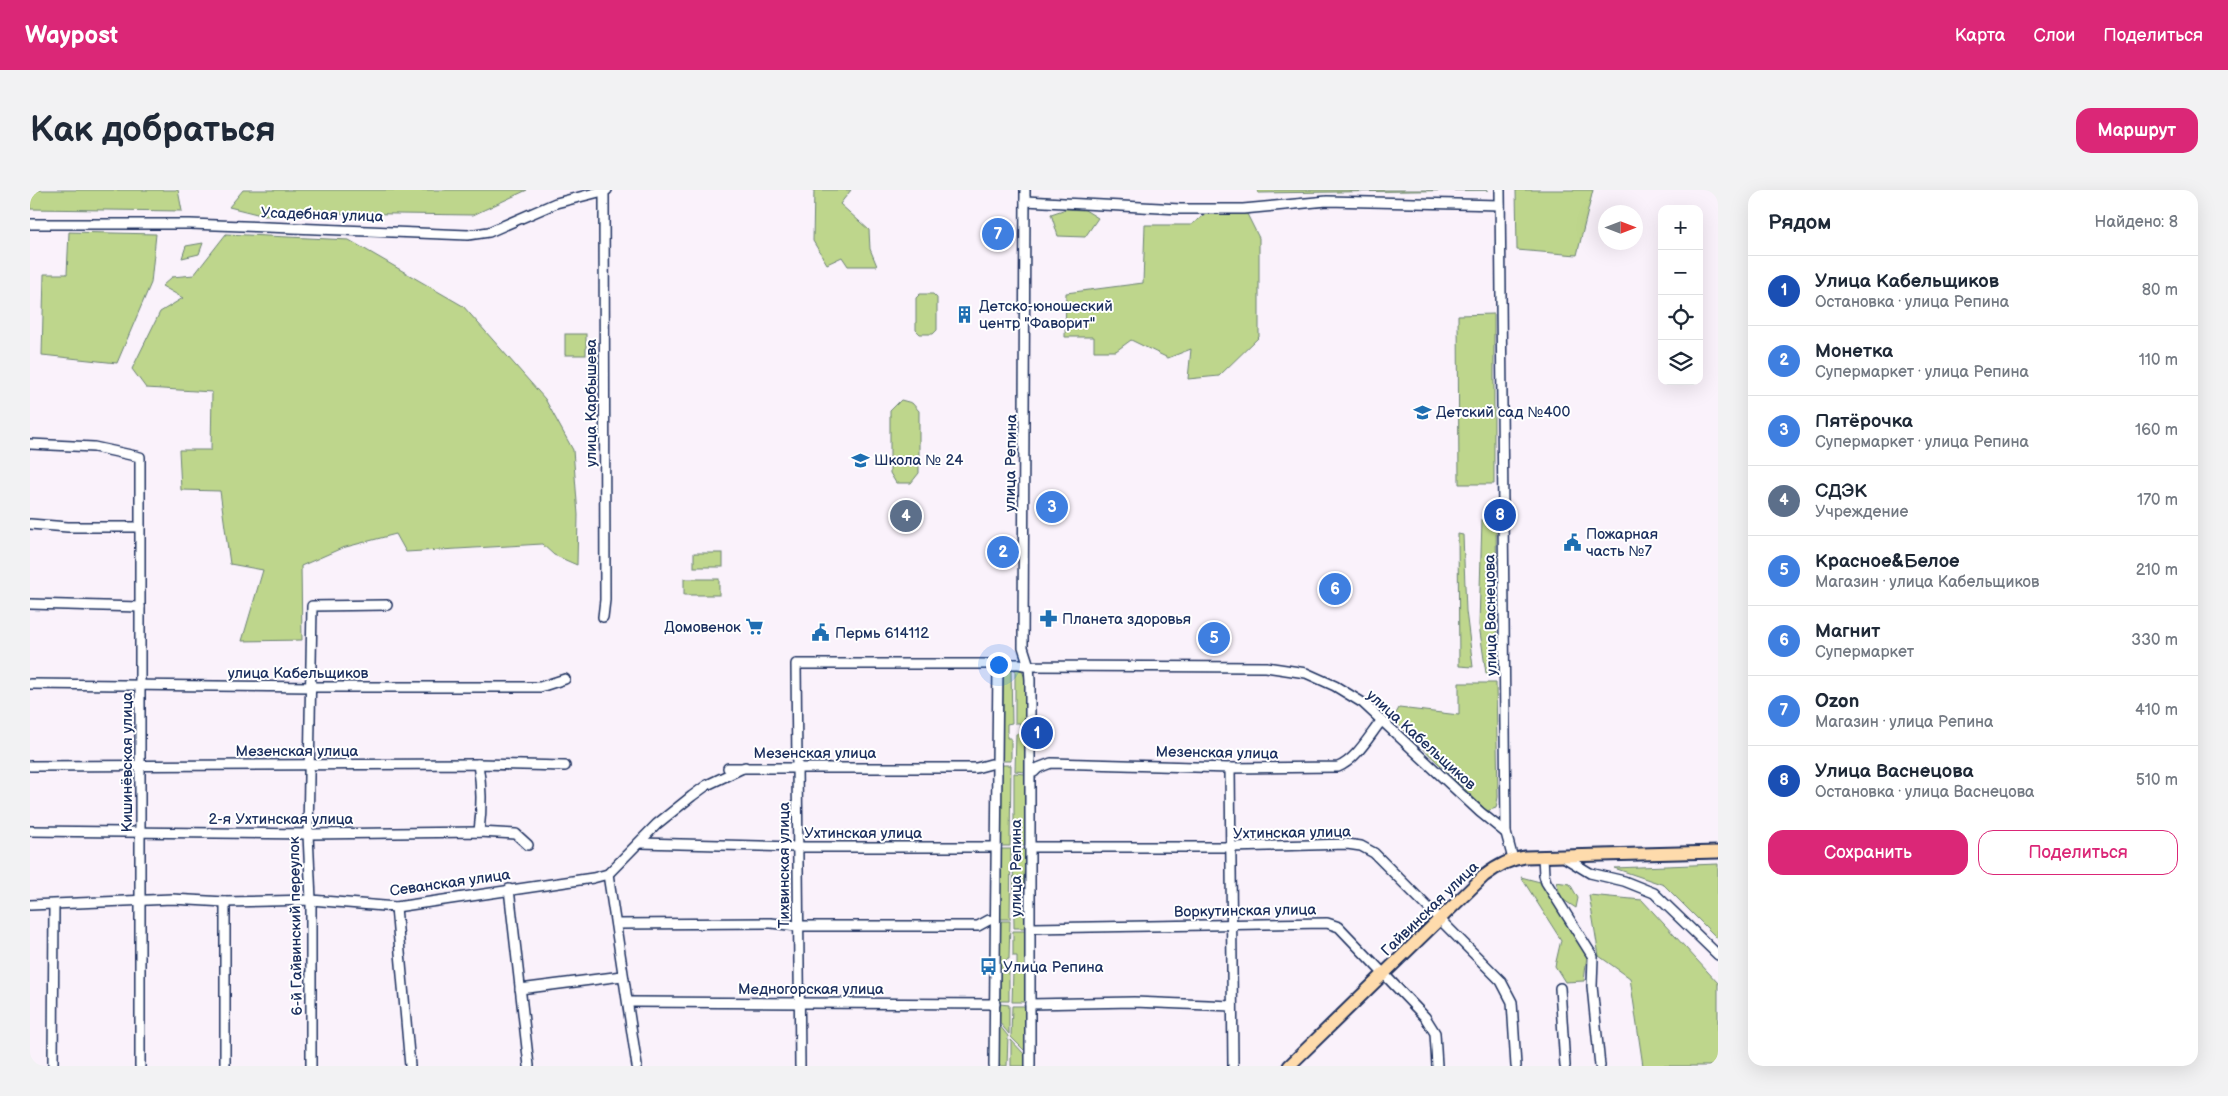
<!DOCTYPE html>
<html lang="ru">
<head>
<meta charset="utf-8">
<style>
	:root { --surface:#fff; --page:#f2f2f3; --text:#1f2937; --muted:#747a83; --line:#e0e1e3; --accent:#db2777 }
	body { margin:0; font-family:"Balsamiq Sans",sans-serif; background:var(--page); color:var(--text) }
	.controls { position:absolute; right:15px; top:15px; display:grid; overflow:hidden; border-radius:10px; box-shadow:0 5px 20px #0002 }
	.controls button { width:45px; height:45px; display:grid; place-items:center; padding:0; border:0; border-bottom:1px solid var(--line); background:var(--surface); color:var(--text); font:25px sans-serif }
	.compass { position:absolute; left:1568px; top:15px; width:45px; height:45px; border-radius:50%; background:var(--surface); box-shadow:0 5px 20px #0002; rotate:90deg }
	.you { position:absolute; left:968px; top:474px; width:18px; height:18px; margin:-12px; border:4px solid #fff; border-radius:50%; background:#1a73e8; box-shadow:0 0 0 8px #1a73e833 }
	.badge { display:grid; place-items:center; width:32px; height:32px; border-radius:50%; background:var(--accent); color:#fff; font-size:16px; font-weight:700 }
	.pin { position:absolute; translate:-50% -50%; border:2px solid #fff; box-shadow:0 1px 5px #0006 }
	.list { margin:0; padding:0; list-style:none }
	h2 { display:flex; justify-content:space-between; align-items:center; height:65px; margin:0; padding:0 20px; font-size:21px }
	h2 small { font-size:16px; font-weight:400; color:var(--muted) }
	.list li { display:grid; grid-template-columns:32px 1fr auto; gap:15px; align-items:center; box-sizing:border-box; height:70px; padding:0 20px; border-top:1px solid var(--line) }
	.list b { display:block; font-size:19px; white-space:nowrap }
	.list p { margin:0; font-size:16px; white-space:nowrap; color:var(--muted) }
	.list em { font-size:16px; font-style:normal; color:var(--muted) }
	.actions { display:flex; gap:10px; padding:15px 20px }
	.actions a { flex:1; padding:11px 0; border:1px solid var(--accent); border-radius:15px; text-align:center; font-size:18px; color:var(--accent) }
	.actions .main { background:var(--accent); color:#fff }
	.icon { flex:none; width:28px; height:28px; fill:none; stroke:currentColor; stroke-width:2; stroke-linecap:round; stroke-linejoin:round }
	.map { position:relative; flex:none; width:1688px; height:876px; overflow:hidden; border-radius:15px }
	header { display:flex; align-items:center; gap:30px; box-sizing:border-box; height:70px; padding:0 25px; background:var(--accent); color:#fff }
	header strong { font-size:24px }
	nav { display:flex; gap:28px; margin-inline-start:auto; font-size:18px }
	.intro { display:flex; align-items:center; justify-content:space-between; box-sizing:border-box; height:120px; padding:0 30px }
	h1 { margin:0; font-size:35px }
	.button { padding:12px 22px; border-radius:15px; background:var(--accent); color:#fff; font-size:18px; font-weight:700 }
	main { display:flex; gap:30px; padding:0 30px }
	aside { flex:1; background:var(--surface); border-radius:15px; box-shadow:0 5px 20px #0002 }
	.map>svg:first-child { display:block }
	.green { fill:#bed68c; stroke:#6c8275 }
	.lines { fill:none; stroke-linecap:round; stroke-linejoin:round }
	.minor-casing { stroke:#1b2f5e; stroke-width:12 }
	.major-casing { stroke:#1b2f5e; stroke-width:15 }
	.minor { stroke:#fff; stroke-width:9 }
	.major { stroke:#fedbac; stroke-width:11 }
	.labels { text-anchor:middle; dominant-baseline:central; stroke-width:4; stroke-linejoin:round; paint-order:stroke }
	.street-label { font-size:15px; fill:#1b2f5e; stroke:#fff }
	.poi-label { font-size:15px; fill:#1b2f5e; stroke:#fff; text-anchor:start }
</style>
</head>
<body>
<header>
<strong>Waypost</strong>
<nav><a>Карта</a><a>Слои</a><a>Поделиться</a></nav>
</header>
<div class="intro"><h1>Как добраться</h1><a class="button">Маршрут</a></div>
<main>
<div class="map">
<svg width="1688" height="876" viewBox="0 0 1688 876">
	<rect width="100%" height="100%" fill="#faf2fb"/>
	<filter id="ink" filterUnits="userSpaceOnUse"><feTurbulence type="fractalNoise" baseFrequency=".02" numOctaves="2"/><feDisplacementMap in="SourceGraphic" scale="10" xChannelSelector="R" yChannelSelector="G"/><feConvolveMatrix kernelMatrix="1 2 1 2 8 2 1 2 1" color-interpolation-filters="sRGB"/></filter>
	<g filter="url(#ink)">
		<g class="green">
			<path d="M0 0H148L152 21 0 19Z"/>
			<path d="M213 0H497L443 25 294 23 235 26 199 17Z"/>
			<path d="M784 0H821L810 14 839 40 840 59 847 76H818L812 67 797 74 783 51Z"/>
			<path d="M1228 0H1458L1228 3Z"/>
			<path d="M1486 0H1563L1547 65 1487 60Z"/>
			<path d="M1036 19 1055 20 1068 28 1055 47 1028 46 1021 24Z"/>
			<path d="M1176 24H1217L1229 48V147L1189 186 1158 189 1161 159 1138 168 1101 150 1086 161H1064V147H1035L1036 103 1113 93 1115 35H1161Z"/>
			<path d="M39 42 126 44 121 93 87 173 12 165 14 84H37Z"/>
			<path d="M196 44 319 50 433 116 515 209 543 260 548 325 547 375 524 365 512 354 376 362 366 344 312 358 271 376 272 450 212 451 233 380 200 374 190 301 151 300 149 260H181L182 202 116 198 102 179 130 122 153 108 132 96 142 87 164 85Z"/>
			<path d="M173 53 169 64 152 68 156 56Z"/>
			<path d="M890 104H903L907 108V140L903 144H890L886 140V108Z"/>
			<path d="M1464 124V294H1429L1428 125Z"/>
			<rect x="535" y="144" width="21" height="21"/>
			<path d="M871 210 882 213 889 221V283L881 293H866L860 283V221Z"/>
			<path d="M1466 324 1467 483H1456L1449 435 1452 329Z"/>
			<path d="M1428 344 1433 345 1436 421 1443 477 1429 476Z"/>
			<rect x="664" y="363" width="29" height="14"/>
			<rect x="654" y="389" width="35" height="16"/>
			<path d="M985 478 992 481 996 490 995 582 985 581 986 544 990 543V533H985Z"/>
			<path d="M981 479 982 533 977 534V548H981V571H972L973 486Z"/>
			<path d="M1429 493H1466L1468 607 1466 618 1457 621 1363 529 1369 518 1429 525Z"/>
			<path d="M971 575H981L980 656H971Z"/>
			<path d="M984 583 995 584 996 656H984Z"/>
			<path d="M971 659H981L980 729H970Z"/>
			<path d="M983 659H996L992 712 996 738H984Z"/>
			<path d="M1688 674V749L1634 695 1584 678Z"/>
			<path d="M1491 687 1510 692 1557 766 1554 791 1535 792 1525 776 1531 750Z"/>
			<path d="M1526 692 1540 694 1548 708 1546 718 1532 709Z"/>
			<path d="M1559 705 1612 710 1688 793V876H1613L1600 788 1569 766Z"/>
			<path d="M970 731H980L979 769 975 770V781H979V811H970Z"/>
			<path d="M983 741H996V812H982L983 781H987V766H983Z"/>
			<path d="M970 814 979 815V844L969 832Z"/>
			<path d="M982 816H995L996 862 981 847Z"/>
			<path d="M969 835 978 846 977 876H969Z"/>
			<path d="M981 850 995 865V876H981Z"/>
		</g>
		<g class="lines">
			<defs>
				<g id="minor">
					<path d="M995 0 993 457 999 476 1000 490V876"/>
					<path d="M1470 0 1476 643 1483 669"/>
					<path d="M995 11 1150 19H1213L1297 11 1470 15"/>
					<path d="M0 34H160L438 45 459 42 526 13 577 0"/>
					<path d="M0 254 64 257 110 267V876"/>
					<path d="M0 334 38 337H110"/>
					<path d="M0 414 110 417"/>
					<path d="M573 427 575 410 574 1"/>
					<path d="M0 494 281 497H510L535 489"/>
					<path d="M448 574C452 597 452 618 449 642"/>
					<path d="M0 576 448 574 535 576"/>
					<path d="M698 578H946L961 574"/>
					<path d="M1200 578 1203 876"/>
					<path d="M1004 582 1008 578 1021 573 1200 578 1308 577C1326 570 1339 546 1352 530"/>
					<path d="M0 641 278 644 449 642 486 644 498 655"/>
					<path d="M610 653 767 657H966"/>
					<path d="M1000 657H1200L1317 654 1331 656 1344 663 1471 791 1482 812 1486 876"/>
					<path d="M1513 666 1514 685 1516 692 1563 767 1562 796 1570 876"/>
					<path d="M1532 666 1560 683 1594 691 1624 703 1688 765"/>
					<path d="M578 684 607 876"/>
					<path d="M479 699 499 876"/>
					<path d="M0 715 142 709 195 712 281 710 366 717 563 688 578 684 627 634 662 606 677 595 715 577"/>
					<path d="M366 717 380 876"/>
					<path d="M586 734 741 733 767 736H948L959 730"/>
					<path d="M1004 738 1297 733 1309 737 1395 827 1405 843 1407 876"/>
					<path d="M1530 798 1535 876"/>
					<path d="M490 799 592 786"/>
					<path d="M598 812 965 814"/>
					<path d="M1000 814 1104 812 1202 816"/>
					<path d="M23 876 24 715"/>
					<path d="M195 876V712"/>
					<path d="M281 876V710L278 644 282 416 357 415"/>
					<path d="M770 876 766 474H989L999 476 1236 477 1276 483 1305 496 1333 513 1450 622 1476 643"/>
					<path d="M964 876 968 474"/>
				</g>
				<path id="major" d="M1259 876 1454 686C1467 676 1479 669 1495 667L1688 662"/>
			</defs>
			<use href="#minor" class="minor-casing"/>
			<use href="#major" class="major-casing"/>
			<use href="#minor" class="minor"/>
			<use href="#major" class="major"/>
		</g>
	</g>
	<defs>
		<symbol id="building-bare" viewBox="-9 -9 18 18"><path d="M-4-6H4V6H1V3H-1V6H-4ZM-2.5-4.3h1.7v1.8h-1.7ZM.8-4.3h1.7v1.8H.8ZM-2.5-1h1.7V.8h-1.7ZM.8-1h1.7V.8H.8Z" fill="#1f6fb2" stroke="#fff" stroke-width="2.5" paint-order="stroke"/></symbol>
		<symbol id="school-bare" viewBox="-9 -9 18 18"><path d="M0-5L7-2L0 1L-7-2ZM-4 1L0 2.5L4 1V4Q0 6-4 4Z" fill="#1f6fb2" stroke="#fff" stroke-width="2.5" paint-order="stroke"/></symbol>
		<symbol id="civic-bare" viewBox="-9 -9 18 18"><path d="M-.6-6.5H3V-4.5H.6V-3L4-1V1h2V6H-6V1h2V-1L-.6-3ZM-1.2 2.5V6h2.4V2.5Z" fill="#1f6fb2" stroke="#fff" stroke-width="2.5" paint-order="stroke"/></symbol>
		<symbol id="pharmacy-bare" viewBox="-9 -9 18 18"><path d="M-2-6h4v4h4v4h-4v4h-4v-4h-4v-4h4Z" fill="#1f6fb2" stroke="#fff" stroke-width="2.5" paint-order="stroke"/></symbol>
		<symbol id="supermarket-bare" viewBox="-9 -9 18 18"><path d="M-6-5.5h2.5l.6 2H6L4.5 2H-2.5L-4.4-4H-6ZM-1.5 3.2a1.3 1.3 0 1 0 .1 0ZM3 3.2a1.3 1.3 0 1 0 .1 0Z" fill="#1f6fb2" stroke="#fff" stroke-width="2.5" paint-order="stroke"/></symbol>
		<symbol id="bus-bare" viewBox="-9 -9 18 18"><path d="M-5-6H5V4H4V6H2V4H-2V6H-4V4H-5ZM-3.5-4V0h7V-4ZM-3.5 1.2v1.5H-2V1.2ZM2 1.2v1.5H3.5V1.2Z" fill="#1f6fb2" stroke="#fff" stroke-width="2.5" paint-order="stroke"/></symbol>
	</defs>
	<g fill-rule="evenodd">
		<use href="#building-bare" x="922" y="112" width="25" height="25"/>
		<use href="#school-bare" x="1380" y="210" width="25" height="25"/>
		<use href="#school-bare" x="818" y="258" width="25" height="25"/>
		<use href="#civic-bare" x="1530" y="340" width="25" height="25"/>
		<use href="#pharmacy-bare" x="1006" y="416" width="25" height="25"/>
		<use href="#supermarket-bare" x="712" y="424" width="25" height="25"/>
		<use href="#civic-bare" x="778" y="430" width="25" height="25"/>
		<use href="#bus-bare" x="946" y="764" width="25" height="25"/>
	</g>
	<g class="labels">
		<g class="street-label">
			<text transform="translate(292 25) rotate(2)">Усадебная улица</text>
			<text transform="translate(561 213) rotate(-90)">улица Карбышева</text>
			<text transform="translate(981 273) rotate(-89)">улица Репина</text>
			<text transform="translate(1461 425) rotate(-91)">улица Васнецова</text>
			<text x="268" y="483">улица Кабельщиков</text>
			<text transform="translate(1391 550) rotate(42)">улица Кабельщиков</text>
			<text x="267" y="561">Мезенская улица</text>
			<text x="785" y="563">Мезенская улица</text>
			<text transform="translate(1187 563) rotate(1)">Мезенская улица</text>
			<text transform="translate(97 572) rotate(-90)">Кишинёвская улица</text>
			<text x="251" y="629">2-я Ухтинская улица</text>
			<text x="833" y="643">Ухтинская улица</text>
			<text transform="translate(1262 643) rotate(-1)">Ухтинская улица</text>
			<text transform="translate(754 675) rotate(-90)">Тихвинская улица</text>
			<text transform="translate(986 678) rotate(-90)">улица Репина</text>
			<text transform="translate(420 693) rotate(-8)">Севанская улица</text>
			<text transform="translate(1400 719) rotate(-44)">Гайвинская улица</text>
			<text transform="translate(1215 721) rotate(-1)">Воркутинская улица</text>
			<text transform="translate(266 736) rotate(-91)">6-й Гайвинский переулок</text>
			<text x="781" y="799">Медногорская улица</text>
		</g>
		<g class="poi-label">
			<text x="949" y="116">Детско-юношеский<tspan x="949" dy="17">центр "Фаворит"</tspan></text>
			<text x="1406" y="222">Детский сад №400</text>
			<text x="844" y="270">Школа № 24</text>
			<text x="1556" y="344">Пожарная<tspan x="1556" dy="17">часть №7</tspan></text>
			<text x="1032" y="429">Планета здоровья</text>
			<text x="711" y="437" text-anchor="end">Домовенок</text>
			<text x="805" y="443">Пермь 614112</text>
			<text x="973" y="777">Улица Репина</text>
		</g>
	</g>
</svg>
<div class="controls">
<button>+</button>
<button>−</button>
<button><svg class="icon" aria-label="locate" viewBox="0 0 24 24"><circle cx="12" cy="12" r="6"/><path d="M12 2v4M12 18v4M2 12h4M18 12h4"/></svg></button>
<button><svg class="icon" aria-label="layers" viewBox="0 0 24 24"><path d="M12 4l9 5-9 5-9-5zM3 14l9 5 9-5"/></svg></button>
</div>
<svg class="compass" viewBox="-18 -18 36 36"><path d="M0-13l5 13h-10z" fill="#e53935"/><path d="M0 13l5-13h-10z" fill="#747a83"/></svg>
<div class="you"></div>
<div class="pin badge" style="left:1007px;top:543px;background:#1a4fb4">1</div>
<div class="pin badge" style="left:973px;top:362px;background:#3f7fe0">2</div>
<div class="pin badge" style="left:1022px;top:317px;background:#3f7fe0">3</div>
<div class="pin badge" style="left:876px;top:326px;background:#5c6f8a">4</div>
<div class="pin badge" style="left:1184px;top:448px;background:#3f7fe0">5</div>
<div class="pin badge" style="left:1305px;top:399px;background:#3f7fe0">6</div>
<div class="pin badge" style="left:968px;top:44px;background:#3f7fe0">7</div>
<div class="pin badge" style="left:1470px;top:325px;background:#1a4fb4">8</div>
</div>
<aside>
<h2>Рядом<small>Найдено: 8</small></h2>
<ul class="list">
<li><span class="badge" style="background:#1a4fb4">1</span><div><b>Улица Кабельщиков</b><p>Остановка · улица Репина</p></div><em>80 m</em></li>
<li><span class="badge" style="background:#3f7fe0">2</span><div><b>Монетка</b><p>Супермаркет · улица Репина</p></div><em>110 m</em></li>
<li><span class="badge" style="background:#3f7fe0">3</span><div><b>Пятёрочка</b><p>Супермаркет · улица Репина</p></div><em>160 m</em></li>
<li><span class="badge" style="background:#5c6f8a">4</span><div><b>СДЭК</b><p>Учреждение</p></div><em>170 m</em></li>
<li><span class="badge" style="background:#3f7fe0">5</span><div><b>Красное&amp;Белое</b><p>Магазин · улица Кабельщиков</p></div><em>210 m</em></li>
<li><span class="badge" style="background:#3f7fe0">6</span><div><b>Магнит</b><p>Супермаркет</p></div><em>330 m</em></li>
<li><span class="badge" style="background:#3f7fe0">7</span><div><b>Ozon</b><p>Магазин · улица Репина</p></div><em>410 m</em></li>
<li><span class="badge" style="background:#1a4fb4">8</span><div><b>Улица Васнецова</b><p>Остановка · улица Васнецова</p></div><em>510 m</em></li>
</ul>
<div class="actions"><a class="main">Сохранить</a><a>Поделиться</a></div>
</aside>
</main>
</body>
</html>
